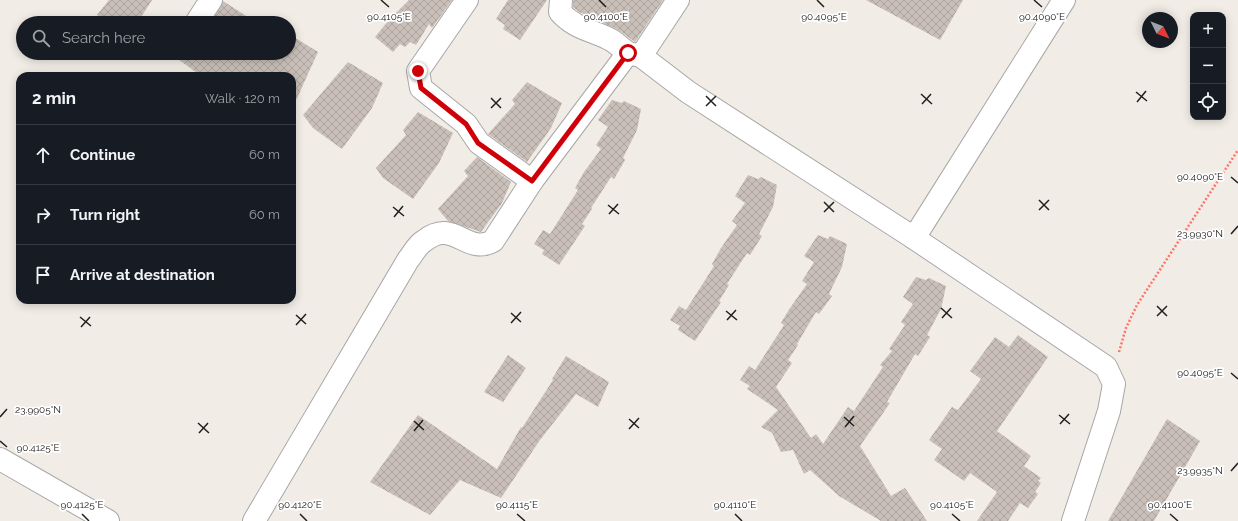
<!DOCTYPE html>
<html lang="en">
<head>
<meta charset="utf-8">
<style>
	:root { --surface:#171b24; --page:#20242c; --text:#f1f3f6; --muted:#9ea1a6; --line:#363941 }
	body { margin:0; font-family:Raleway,sans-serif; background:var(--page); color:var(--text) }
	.controls { position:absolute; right:12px; top:12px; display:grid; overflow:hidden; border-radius:8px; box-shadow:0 2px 10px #0003 }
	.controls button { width:36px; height:36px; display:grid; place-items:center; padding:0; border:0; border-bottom:1px solid var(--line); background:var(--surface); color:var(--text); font:20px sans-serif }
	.compass { position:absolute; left:1142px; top:12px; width:36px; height:36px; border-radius:50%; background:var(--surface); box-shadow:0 2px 10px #0003; rotate:132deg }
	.stop { position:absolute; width:12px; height:12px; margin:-9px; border:3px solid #d00008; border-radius:50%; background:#fff }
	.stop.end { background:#d00008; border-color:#fff; box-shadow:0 1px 4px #0008 }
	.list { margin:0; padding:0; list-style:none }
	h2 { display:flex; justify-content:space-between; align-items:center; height:52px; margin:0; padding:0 16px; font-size:17px }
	h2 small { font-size:13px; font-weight:400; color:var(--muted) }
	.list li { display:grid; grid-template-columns:26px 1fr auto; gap:12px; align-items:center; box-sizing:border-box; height:60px; padding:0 16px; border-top:1px solid var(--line) }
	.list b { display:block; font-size:15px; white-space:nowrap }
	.list em { font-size:13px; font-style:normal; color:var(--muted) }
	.icon { flex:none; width:22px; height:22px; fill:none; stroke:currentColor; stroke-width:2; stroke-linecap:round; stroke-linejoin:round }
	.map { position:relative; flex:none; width:1238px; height:521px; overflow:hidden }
	.search { position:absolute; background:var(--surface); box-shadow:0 2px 10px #0003; left:16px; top:16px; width:280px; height:44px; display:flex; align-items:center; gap:10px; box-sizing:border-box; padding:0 14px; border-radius:22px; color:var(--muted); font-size:15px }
	.panel { position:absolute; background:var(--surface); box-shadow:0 2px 10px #0003; left:16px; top:72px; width:280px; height:232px; border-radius:12px }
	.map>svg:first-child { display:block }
	.building { fill:url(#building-cross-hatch) }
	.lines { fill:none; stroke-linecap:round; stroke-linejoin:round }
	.minor-casing { stroke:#a7a7a7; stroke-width:24 }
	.path { stroke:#ff7369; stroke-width:2.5; stroke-dasharray:2 2; stroke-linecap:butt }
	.minor { stroke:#fff; stroke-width:22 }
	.route { stroke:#d00008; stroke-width:5 }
	.ticks { fill:none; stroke:#202020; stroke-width:1.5 }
	.ticks-label { font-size:10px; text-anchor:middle; fill:#202020; stroke:#fff; stroke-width:3.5; stroke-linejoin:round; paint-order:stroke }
</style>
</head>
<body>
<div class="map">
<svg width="1238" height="521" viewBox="0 0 1238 521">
	<defs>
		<pattern id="building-cross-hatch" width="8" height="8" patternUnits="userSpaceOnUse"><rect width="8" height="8" fill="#c9bfb8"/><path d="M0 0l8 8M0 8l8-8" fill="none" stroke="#aca49e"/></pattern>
	</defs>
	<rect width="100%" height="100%" fill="#f1ede6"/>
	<g class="building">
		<path d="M109 0H152L138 22 132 20 129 23H107L97 15Z"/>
		<path d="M409 0H452L432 28 429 24 416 45 410 42 405 47 400 44 393 52 375 37 388 21Z"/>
		<path d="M508 0H547L520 40 503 29 505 25 496 19Z"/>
		<path d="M573 0H663L635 42 619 30 579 12 573 7Z"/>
		<path d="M866 0H963L940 40Z"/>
		<path d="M223 1 257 23H211Z"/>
		<path d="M289 34 318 52 292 109V76H201L170 53H289Z"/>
		<path d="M348 62 383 83 372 108 342 149 313 128 303 115Z"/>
		<path d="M527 82 562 103 551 128 527 162 488 134 515 104 512 100Z"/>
		<path d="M612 100 622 103 624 101 641 109 637 130 623 158 625 160 614 179 611 177 591 208 592 209 582 224 585 226 559 265 542 254 544 250 534 244 543 230 550 234 578 190 575 188 584 172 601 149 596 145 608 127 598 120Z"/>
		<path d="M418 112 453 133 439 163 413 199 383 178 376 168 406 135 403 130Z"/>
		<path d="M477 157 511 182 502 203 481 232 448 221 438 209 468 176 464 171Z"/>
		<path d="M748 175 758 179 761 177 777 185 773 207 759 234 762 236 750 255 747 253 727 284 729 285 719 301 721 302 695 341 678 330 680 326 670 320 679 306 686 310 714 266 712 264 721 248 737 225 732 221 745 203 735 196Z"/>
		<path d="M818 235 828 239 830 236 847 244 842 267 829 294 832 296 819 314 816 312 797 344 798 345 788 360 792 363 776 387 811 438 816 434 823 444 848 407 854 411 883 367 880 365 892 351 889 349 905 325 901 322 913 304 903 297 916 277 926 280 929 278 946 286 941 309 927 335 930 337 918 356 915 354 887 402 890 403 860 446 891 496 905 488 927 521H881L839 496 810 470 804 474 793 450 781 452 772 433 761 427 778 410 747 389 750 386 740 380 749 366 755 370 784 325 781 323 790 308 807 284 802 281 814 262 804 256Z"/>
		<path d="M1018 335 1048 357 997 431 1031 456 1024 466 1041 478 1038 481 1041 483 1035 492 1038 494 1028 508 1020 503 1008 521H977L997 492 970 473 964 481 934 460 942 449 929 440 952 407 958 410 981 379 970 371 995 337 1009 347Z"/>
		<path d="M508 355 526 368 503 402 484 392Z"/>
		<path d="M566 356 609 382 598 407 576 394 540 440 501 498 460 480 430 515 370 482 418 415 497 469 521 427 522 428 553 380 552 379Z"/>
		<path d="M1167 419 1200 441 1154 521H1108Z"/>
	</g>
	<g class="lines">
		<defs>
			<g id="minor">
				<path d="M467 0 418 71 421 88 466 124 479 143 532 181"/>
				<path d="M561 0 560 12C576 30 594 30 613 41 618 45 623 49 628 53"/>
				<path d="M678 0 641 56 688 92 914 238 1106 367 1114 384 1109 411 1073 521"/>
				<path d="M196 23 211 0"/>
				<path d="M914 238 1064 0"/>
				<path d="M0 459 108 521"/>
				<path d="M254 521 408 260C413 254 417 245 424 241 454 217 466 256 493 241L532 181 628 53 641 56"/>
			</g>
		</defs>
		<use href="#minor" class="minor-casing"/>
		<path class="path" d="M1119 352 1126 328 1137 305 1238 150"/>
		<use href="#minor" class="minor"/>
	</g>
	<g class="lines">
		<path class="route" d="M418 71 421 88 466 124 478 143 532 181 628 53"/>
	</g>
	<path class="ticks" d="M381 0 389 7M599 0 606 7M817 0 824 7M1034 0 1042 7M1136 92 1147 101M921 94 932 104M706 96 716 106M491 98 501 108M1137 102 1146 91M922 104 931 94M706 106 716 96M491 108 501 98M1231 177 1238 183M1039 200 1049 210M824 202 834 212M608 205 619 214M393 207 404 216M1039 210 1049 200M824 212 834 202M609 214 618 204M394 217 403 206M1231 234 1238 226M1157 306 1167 316M941 308 952 318M726 311 737 320M511 313 521 322M296 315 306 324M1157 316 1167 306M80 317 91 326M942 318 951 308M727 320 736 310M511 323 521 312M296 325 306 314M81 327 90 317M1231 373 1238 379M1059 415 1070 424M0 417 7 409M844 417 854 426M629 419 639 428M414 421 424 430M198 423 209 433M1060 424 1069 414M845 427 854 416M629 429 639 418M414 431 423 420M199 433 208 423M0 441 7 447M1231 471 1238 463M82 514 89 521M300 514 307 521M517 514 525 521M735 514 742 521M952 514 960 521M1170 514 1178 521"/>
	<g class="ticks-label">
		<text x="1042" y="20">90.4090°E</text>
		<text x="389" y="20">90.4105°E</text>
		<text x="606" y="20">90.4100°E</text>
		<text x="824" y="20">90.4095°E</text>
		<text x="1200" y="180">90.4090°E</text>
		<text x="1200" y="237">23.9930°N</text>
		<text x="1200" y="376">90.4095°E</text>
		<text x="38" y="413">23.9905°N</text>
		<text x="38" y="451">90.4125°E</text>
		<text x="1200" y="474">23.9935°N</text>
		<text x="82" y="508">90.4125°E</text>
		<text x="300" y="508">90.4120°E</text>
		<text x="517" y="508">90.4115°E</text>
		<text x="735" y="508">90.4110°E</text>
		<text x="952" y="508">90.4105°E</text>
		<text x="1170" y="508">90.4100°E</text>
	</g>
</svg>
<div class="controls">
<button>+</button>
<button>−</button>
<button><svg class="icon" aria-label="locate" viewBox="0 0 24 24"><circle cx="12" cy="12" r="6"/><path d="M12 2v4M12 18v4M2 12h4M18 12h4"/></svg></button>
</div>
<svg class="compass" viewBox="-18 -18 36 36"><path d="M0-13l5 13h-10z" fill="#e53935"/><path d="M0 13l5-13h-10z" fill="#9ea1a6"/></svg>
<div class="stop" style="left:628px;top:53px"></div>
<div class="stop end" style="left:418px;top:71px"></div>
<div class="search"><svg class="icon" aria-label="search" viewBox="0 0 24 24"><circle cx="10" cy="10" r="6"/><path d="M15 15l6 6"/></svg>Search here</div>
<section class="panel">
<h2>2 min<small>Walk · 120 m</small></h2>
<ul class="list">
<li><svg class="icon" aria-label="ahead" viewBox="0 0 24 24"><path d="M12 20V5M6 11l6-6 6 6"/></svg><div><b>Continue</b></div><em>60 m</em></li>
<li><svg class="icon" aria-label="right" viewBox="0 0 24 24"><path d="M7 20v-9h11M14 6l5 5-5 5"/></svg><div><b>Turn right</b></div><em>60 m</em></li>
<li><svg class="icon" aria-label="arrive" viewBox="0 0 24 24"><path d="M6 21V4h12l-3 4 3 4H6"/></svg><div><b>Arrive at destination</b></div></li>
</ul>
</section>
</div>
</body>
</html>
